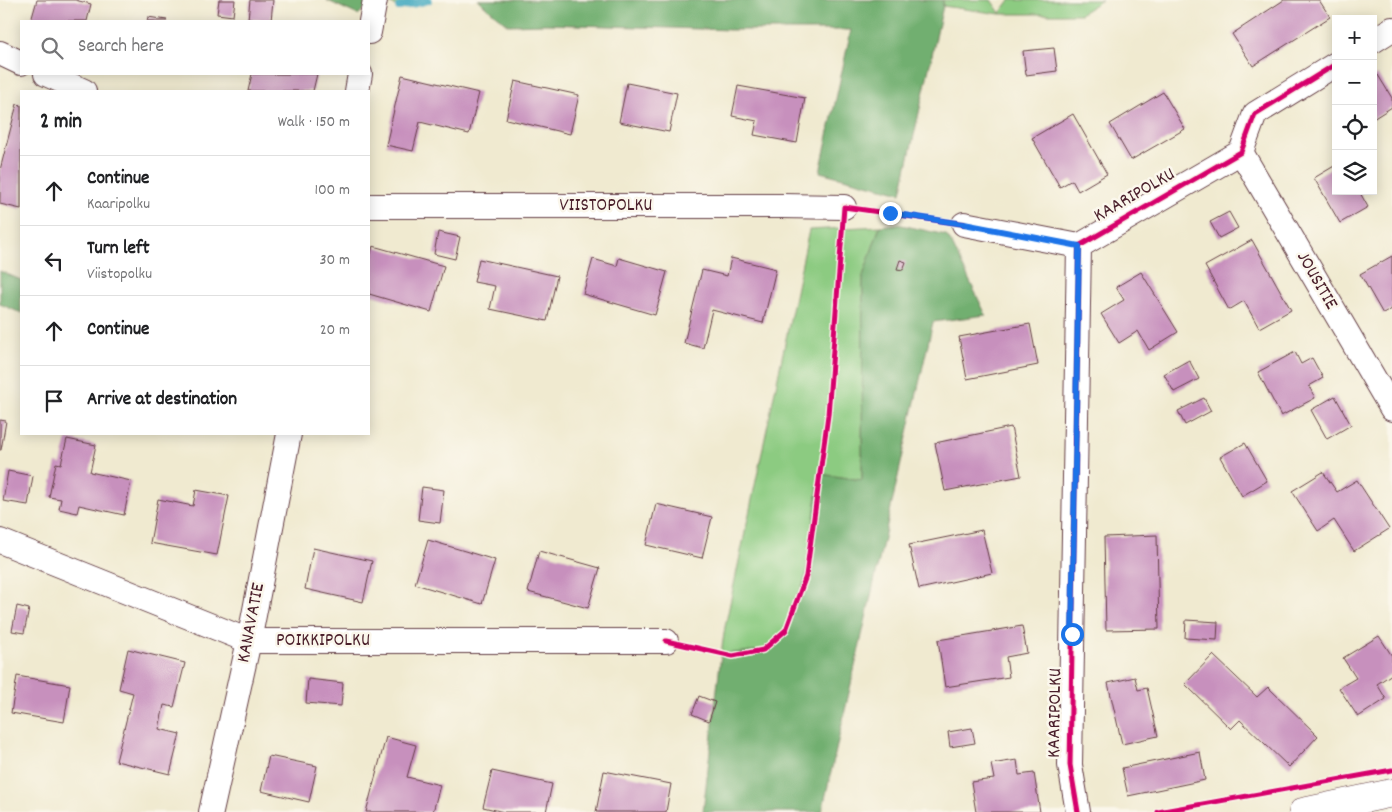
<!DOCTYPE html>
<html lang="en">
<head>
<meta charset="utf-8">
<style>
	:root { --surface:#fff; --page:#f6f6f6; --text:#202124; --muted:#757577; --line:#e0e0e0 }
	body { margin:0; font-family:Dekko,sans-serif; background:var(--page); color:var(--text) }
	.controls { position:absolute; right:15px; top:15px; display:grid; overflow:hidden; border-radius:0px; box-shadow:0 2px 12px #0003 }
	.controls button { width:45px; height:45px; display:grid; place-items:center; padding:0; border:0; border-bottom:1px solid var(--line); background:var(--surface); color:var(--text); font:25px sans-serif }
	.stop { position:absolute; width:15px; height:15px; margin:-11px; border:4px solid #1a73e8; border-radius:50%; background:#fff }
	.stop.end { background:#1a73e8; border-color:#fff; box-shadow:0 1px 5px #0008 }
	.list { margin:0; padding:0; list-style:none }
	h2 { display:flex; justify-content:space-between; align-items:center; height:65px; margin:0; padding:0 20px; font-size:21px }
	h2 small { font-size:16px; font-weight:400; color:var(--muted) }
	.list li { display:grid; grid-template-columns:32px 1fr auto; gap:15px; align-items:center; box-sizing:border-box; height:70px; padding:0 20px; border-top:1px solid var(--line) }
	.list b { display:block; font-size:19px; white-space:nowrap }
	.list p { margin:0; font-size:16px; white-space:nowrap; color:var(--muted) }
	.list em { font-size:16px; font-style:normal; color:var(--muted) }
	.icon { flex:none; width:28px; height:28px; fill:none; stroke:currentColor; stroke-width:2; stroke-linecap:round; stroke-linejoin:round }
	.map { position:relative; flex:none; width:1392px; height:812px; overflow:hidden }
	.search { position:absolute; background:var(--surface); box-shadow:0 2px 12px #0003; left:20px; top:20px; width:350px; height:55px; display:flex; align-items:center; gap:12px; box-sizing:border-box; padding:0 18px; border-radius:0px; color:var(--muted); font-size:19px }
	.panel { position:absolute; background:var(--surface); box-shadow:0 2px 12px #0003; left:20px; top:90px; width:350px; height:345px; border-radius:0px }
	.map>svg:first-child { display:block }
	.green { fill:#8ccb81; stroke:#6b7556 }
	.forest { fill:#71af6f; stroke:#5e674d }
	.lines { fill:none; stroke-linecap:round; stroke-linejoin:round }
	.stream { stroke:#3fa8bf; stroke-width:8 }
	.building { fill:#c790bd }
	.minor-casing { stroke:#633d44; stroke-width:26 }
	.tertiary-casing { stroke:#633d44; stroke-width:29 }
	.minor { stroke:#fff; stroke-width:24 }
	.tertiary { stroke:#fff; stroke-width:28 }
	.cycleway-casing { stroke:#fbf7ec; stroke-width:8 }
	.cycleway { stroke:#d6006c; stroke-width:5 }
	.route { stroke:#1a73e8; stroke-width:6 }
	.labels { text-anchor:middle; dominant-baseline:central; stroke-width:5; stroke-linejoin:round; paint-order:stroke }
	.street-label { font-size:19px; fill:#4a1f2b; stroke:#fbf7ec }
</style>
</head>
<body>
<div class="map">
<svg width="1392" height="812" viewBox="0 0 1392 812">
	<rect width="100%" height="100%" fill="#fbf7ec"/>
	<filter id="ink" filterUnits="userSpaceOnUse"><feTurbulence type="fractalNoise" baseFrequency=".02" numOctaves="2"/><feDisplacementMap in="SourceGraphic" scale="10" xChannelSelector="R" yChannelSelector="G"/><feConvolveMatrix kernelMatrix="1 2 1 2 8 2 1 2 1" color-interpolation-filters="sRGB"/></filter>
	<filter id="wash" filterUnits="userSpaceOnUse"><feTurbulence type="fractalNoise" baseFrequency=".0096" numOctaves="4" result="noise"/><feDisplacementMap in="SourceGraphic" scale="20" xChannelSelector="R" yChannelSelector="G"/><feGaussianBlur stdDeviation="1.12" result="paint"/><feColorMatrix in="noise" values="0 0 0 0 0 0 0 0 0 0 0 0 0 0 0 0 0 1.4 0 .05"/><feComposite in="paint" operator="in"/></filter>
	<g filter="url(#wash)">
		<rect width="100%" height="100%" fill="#f0ead0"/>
		<g class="green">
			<path d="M380 0H428L399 7Z"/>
			<path d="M943 0H991L1000 13 1010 0H1102L1080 14H1000L943 6Z"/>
			<path d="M880 226 863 276 862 480 820 474 806 576 786 630 763 650 733 656 721 654 725 627 809 230Z"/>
		</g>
		<g class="forest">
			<path d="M326 0H374L358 15Z"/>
			<path d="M478 0H943V6L901 193 820 172 851 30H731L546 24 508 25Z"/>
			<path d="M897 224 946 235 951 242 986 315 933 322 822 812H703L721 654 763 650 786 630 806 576 820 474 862 480 863 276 880 226Z"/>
			<path d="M0 271 21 280V313L0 304Z"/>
		</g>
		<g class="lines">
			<path class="stream" d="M399 7 428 0"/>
		</g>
		<g id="blocks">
			<g class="building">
				<path d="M37 0H75L91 4 87 21H31Z"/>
				<path d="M219 0H235L233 16 217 14Z"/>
				<path d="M250 0H273L271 21 248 19Z"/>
				<path d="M1284 0H1319L1330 17 1253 66 1232 34Z"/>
				<path d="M148 17 167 20V21H147Z"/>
				<path d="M1054 48 1057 71 1026 75 1023 51Z"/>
				<path d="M252 74H317L313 91H248Z"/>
				<path d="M402 75 479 93 469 134 420 122 413 151 386 145Z"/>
				<path d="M1378 75 1392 98V107L1373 119V78Z"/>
				<path d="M515 81 579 95 570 134 506 119Z"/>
				<path d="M627 83 677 93 669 132 619 122Z"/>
				<path d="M738 86 805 98 797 143 754 135 757 121 732 116Z"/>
				<path d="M1163 92 1185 129 1131 160 1110 124Z"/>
				<path d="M17 104 21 105V209L0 204V170Z"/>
				<path d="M1073 114 1107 174 1078 191 1072 180 1060 187 1032 138Z"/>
				<path d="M1336 165V191H1359L1368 207 1340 223 1314 178Z"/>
				<path d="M1229 212 1238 228 1219 238 1210 222Z"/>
				<path d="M438 232 460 237 455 259 434 254Z"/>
				<path d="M1252 240 1291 310 1259 328 1244 301 1229 310 1205 266Z"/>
				<path d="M373 246 444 266 431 312 369 294V260Z"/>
				<path d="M1392 256V309L1383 314 1360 274Z"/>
				<path d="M619 258 667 272 655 315 583 294 593 259 617 266Z"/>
				<path d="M731 258 776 269 763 323 712 310 703 348 684 343 702 270 727 276Z"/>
				<path d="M479 259 557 276 547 321 490 309 495 286 474 282Z"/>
				<path d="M900 260 906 262 903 270 897 269Z"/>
				<path d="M1141 272 1178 332 1149 350 1138 331 1119 343 1101 314 1124 300 1116 287Z"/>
				<path d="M1030 324 1038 365 967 379 959 337Z"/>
				<path d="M1295 352 1301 364 1312 358 1323 378 1309 386 1315 398 1281 416 1258 372Z"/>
				<path d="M1189 360 1199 379 1174 392 1164 374Z"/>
				<path d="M1335 396 1351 425 1327 439 1311 410Z"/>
				<path d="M1204 398 1211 411 1185 425 1178 411Z"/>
				<path d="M0 420 6 421 1 450H0Z"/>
				<path d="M1011 427 1021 476 945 491 935 443Z"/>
				<path d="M67 439 96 445 90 472 131 481 124 515 79 505 77 513 59 509 61 499 49 497 56 463 61 464Z"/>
				<path d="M1245 443 1267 481 1242 496 1220 457Z"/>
				<path d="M8 471 33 476 28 505 3 501Z"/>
				<path d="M1323 472 1337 492 1357 480 1389 529 1354 551 1334 520 1318 531 1292 491Z"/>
				<path d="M422 487 444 490 440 523 418 520Z"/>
				<path d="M196 490 229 496 217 555 150 543 158 499 193 506Z"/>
				<path d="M656 504 712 517 702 558 646 545Z"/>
				<path d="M982 530 992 573 919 589 909 545Z"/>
				<path d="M1157 535 1159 629 1106 630 1104 537Z"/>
				<path d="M428 540 495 560 482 604 415 584Z"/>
				<path d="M313 548 372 561 363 602 305 589Z"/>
				<path d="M539 551 600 568 588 608 528 592Z"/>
				<path d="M17 606 29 609 24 633 12 631Z"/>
				<path d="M1186 620 1218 622 1217 640 1185 638Z"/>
				<path d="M1022 626 1027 653 1006 657 1009 677 945 687 938 640Z"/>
				<path d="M1379 636 1392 656V674L1377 684 1386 699 1358 717 1339 688 1356 678 1343 658Z"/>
				<path d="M128 649 185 663 174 707 164 705 159 729 180 734 170 774 116 761 133 693 119 689Z"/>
				<path d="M1213 655 1257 697 1268 687 1318 736 1289 767 1240 720 1231 729 1185 684Z"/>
				<path d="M17 676 70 685 64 722 11 713Z"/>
				<path d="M1135 677 1138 690 1147 688 1158 736 1122 744 1108 683Z"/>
				<path d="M308 679 343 683 341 706 306 703Z"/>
				<path d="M699 696 715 702 709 721 692 714Z"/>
				<path d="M972 728 975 743 950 747 948 732Z"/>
				<path d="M386 737 416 745 407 777 440 785 433 812H366Z"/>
				<path d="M1200 752 1205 780 1128 796 1122 768Z"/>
				<path d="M269 756 317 766 309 802 261 791Z"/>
				<path d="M1017 760 1019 775 1034 773 1040 812H976L971 782 994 779 991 764Z"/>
				<path d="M492 771 552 784 546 812H504L483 807Z"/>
				<path d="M604 771 671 784 666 812H596Z"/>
			</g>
		</g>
	</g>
	<g filter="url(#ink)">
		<use href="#blocks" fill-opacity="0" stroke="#633d44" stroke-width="1"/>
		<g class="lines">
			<defs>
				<g id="minor">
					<path d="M369 32 375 0"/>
					<path d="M1373 41 1392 29"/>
					<path d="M0 53 21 63"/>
					<path d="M46 74 84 91"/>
					<path d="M357 91 360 74"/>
					<path d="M1241 152 1392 409"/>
					<path d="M369 206H781L844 207"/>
					<path d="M964 224 1079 246"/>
					<path d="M0 541 249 641H666"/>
					<path d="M211 812 249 641 289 434"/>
					<path d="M1078 812 1070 765 1079 246 1241 152 1255 114 1336 64"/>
				</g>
				<path id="tertiary" d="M1303 812 1392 793"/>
			</defs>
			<use href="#minor" class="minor-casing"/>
			<use href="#tertiary" class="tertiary-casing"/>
			<use href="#minor" class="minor"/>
			<use href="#tertiary" class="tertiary"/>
			<defs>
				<g id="cycleway">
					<path d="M666 641 733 656 763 650 786 630 806 576 828 415 844 207 964 224"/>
					<path d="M1078 812 1070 765 1079 246 1241 152 1255 114 1336 64"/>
					<path d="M1158 812 1392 770"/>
				</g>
			</defs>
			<use href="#cycleway" class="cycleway-casing"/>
			<use href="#cycleway" class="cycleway"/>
		</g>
	</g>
	<g class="lines" filter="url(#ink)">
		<path class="route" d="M890 213 964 224 1079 246 1072 634"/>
	</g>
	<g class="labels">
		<g class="street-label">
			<text transform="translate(1135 196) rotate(-30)">KAARIPOLKU</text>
			<text x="606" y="206">VIISTOPOLKU</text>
			<text transform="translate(1316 281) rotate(60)">JOUSITIE</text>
			<text transform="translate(252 623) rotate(-79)">KANAVATIE</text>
			<text x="323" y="641">POIKKIPOLKU</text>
			<text transform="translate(1056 713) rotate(-89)">KAARIPOLKU</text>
		</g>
	</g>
</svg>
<div class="controls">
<button>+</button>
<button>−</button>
<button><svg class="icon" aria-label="locate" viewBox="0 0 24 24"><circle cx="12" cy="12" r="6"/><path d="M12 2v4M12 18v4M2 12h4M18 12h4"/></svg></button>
<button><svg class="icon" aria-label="layers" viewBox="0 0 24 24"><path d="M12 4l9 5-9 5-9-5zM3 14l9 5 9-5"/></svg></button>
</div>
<div class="stop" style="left:1072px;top:634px"></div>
<div class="stop end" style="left:890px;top:213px"></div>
<div class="search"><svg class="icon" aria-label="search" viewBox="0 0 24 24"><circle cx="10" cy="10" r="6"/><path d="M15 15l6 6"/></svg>Search here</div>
<section class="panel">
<h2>2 min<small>Walk · 150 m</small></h2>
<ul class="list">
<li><svg class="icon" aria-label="ahead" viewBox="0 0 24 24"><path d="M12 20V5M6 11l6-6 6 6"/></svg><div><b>Continue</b><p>Kaaripolku</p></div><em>100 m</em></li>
<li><svg class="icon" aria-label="left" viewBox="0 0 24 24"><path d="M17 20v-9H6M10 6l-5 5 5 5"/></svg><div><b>Turn left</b><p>Viistopolku</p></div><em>30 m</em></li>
<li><svg class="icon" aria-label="ahead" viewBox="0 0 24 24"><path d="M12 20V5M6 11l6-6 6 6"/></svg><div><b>Continue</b></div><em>20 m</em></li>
<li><svg class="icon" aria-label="arrive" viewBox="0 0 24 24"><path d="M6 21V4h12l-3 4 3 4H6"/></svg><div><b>Arrive at destination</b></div></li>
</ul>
</section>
</div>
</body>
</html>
